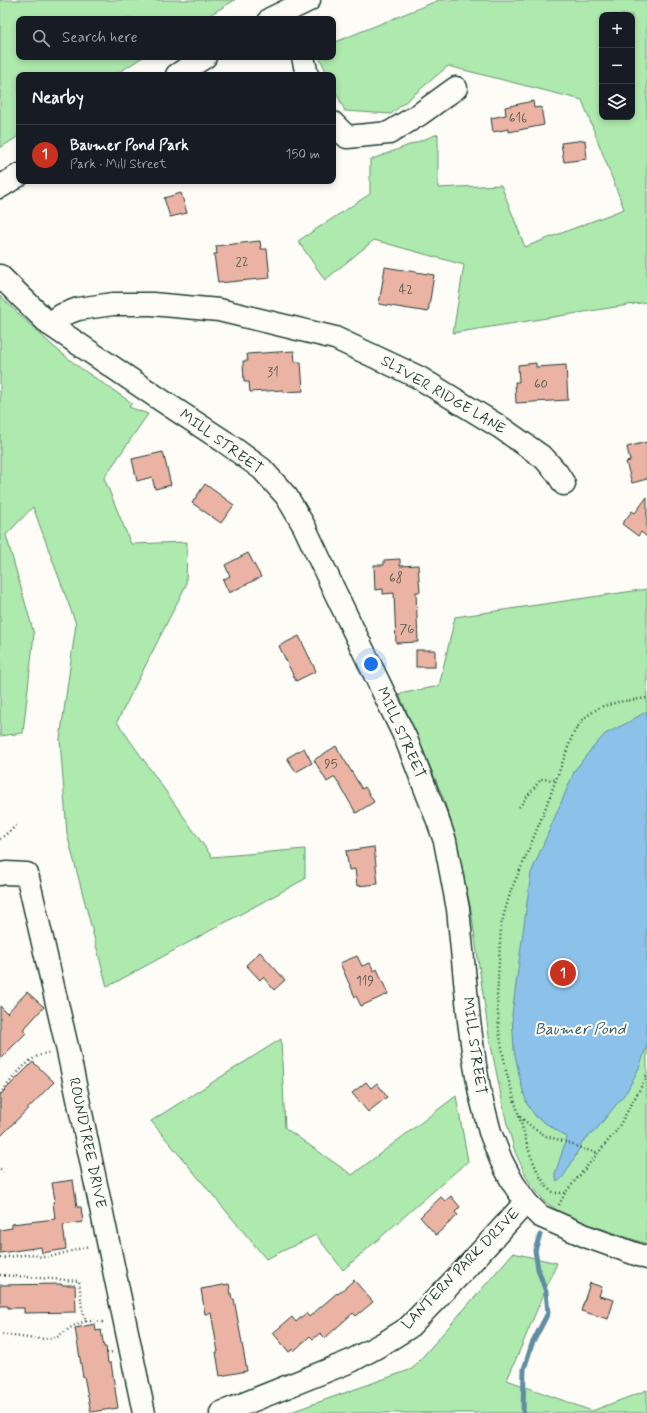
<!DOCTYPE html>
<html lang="en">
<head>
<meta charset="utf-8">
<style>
	:root { --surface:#171b24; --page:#242831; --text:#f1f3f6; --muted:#9ea1a6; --line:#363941; --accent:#c8321e }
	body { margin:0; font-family:Mynerve,sans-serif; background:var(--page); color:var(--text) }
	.controls { position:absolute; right:12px; top:12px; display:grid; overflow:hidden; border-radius:8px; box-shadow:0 2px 6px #0003 }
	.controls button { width:36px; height:36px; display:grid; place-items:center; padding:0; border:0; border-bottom:1px solid var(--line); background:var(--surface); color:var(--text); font:20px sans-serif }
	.you { position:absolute; left:371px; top:664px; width:14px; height:14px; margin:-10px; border:3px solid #fff; border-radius:50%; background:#1a73e8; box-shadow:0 0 0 6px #1a73e833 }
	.badge { display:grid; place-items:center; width:26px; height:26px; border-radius:50%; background:var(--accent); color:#fff; font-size:13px; font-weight:700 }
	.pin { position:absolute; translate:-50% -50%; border:2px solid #fff; box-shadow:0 1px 4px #0006 }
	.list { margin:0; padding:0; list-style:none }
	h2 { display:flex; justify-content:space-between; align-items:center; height:52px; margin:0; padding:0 16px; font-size:17px }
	h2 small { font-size:13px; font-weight:400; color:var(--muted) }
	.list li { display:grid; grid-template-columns:26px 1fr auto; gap:12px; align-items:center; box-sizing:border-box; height:60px; padding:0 16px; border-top:1px solid var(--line) }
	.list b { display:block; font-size:15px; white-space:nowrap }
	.list p { margin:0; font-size:13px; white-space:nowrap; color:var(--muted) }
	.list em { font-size:13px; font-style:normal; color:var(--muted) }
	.icon { flex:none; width:22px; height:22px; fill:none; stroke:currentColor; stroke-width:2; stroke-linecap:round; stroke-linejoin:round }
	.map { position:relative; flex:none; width:647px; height:1413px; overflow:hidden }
	.search { position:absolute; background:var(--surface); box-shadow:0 2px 6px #0003; left:16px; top:16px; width:320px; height:44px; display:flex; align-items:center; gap:10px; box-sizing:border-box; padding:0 14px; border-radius:8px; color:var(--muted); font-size:15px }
	.panel { position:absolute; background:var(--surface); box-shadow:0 2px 6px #0003; left:16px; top:72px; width:320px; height:112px; border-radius:8px }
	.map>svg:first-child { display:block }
	.green { fill:#aee9ae; stroke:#669371; fill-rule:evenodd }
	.water { fill:#8cc2ea; stroke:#608da1 }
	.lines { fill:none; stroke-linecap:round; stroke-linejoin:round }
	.stream { stroke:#608da1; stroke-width:5 }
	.building { fill:#ebb3a4; stroke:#1f3d34 }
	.minor-casing { stroke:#1f3d34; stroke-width:25 }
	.major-casing { stroke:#1f3d34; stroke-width:25 }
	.path { stroke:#1f3d34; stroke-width:2.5; stroke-dasharray:1 3; stroke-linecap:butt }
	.minor { stroke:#fdfcf7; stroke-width:22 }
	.major { stroke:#fdfcf7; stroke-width:22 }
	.labels { text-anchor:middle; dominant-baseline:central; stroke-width:4; stroke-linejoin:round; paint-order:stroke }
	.number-label { font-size:13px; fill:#525a50 }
	.street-label { font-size:15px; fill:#1f3d34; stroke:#fdfcf7 }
	.water-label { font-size:16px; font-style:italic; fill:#3a5e62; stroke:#fdfcf7 }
</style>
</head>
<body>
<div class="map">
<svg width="647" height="1413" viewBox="0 0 647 1413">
	<rect width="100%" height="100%" fill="#fdfcf7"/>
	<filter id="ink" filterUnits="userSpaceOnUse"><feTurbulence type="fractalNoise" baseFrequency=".025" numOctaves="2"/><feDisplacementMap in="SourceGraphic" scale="8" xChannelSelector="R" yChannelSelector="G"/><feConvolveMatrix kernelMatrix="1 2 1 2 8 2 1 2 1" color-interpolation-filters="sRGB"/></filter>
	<g filter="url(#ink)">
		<g class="green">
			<path d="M0 0H235L203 19H19V57H143L115 75H19V136L0 148Z"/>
			<path d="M439 0H647V302L453 333 464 265 374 240 325 280 298 241 370 194V160L438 134V188L501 185 525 247 624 209 582 100 448 66 391 114 345 111 333 86V75H328L319 57H333V43ZM602 15H632V117H602Z"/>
			<path d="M0 296 54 347 79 367 132 403 129 407 148 414 104 478 131 544 187 542 186 585 117 722 212 857 305 849V879L107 987 67 834 60 739 76 624 33 507 6 535 34 634 23 733 0 736Z"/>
			<path d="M647 589V1244L567 1217 544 1201 528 1180 515 1152 506 1120 489 1036 471 910 453 828 443 797 399 694 439 686 455 617Z"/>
			<path d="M281 1039 285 1128 352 1175 456 1096 468 1161 343 1270 316 1235 266 1259 151 1121Z"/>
			<path d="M513 1253 557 1263 507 1380 592 1411 647 1390V1413H288L412 1369Z"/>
		</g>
		<path class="water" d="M647 711V1045L640 1066 627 1091 596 1130 582 1142 575 1157 563 1177 557 1182 555 1174 567 1137 536 1117 527 1104 521 1084 514 1050 512 1014 531 873 575 770 589 752 605 734 627 723Z"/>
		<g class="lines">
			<path class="stream" d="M523 1413 524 1369 532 1344 548 1313 546 1292 538 1269 535 1250 540 1235"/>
		</g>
		<g class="building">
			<path d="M533 101 534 108 541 107 544 125 509 132V129L493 132 491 118 506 115 505 107Z"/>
			<path d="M585 140 587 159 564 162 561 143Z"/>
			<path d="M181 193 187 213 170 217 164 198Z"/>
			<path d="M260 241 261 249H267L270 278 218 283 214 254H217L216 246Z"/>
			<path d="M385 267 434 275 428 312 379 304Z"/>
			<path d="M294 351 295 362H301L303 391 283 392V390L250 392 249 382H244L243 361H248L247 354Z"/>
			<path d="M536 363V367L566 365 568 400 516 403 515 382H519L518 365Z"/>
			<path d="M647 442V479L632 483 626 462 630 461 627 447Z"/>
			<path d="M163 452 171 485 155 489 152 477 137 481 132 459Z"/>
			<path d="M205 484 234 505 221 523 192 503Z"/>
			<path d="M647 497V537L641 532 638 536 622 524 632 511 635 513Z"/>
			<path d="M248 553 261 577 229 593 223 580 230 576 225 565Z"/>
			<path d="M400 559V566L418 565 420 592H416L418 642 396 643 394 593 383 594V589L375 590 374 565H384V560Z"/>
			<path d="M299 636 316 671 296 681 279 646Z"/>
			<rect x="416" y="650" width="19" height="17"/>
			<path d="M336 746 362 789 365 787 374 802 356 813 335 777 327 782 314 760Z"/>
			<path d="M304 748 312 763 296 772 287 758Z"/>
			<path d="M374 847 378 884 357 886 355 869 349 870 346 851Z"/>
			<path d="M260 952 285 980 274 990 263 977 260 980 246 965Z"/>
			<path d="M357 956 362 966 370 963 374 971 377 969 388 994 361 1006 356 996 355 997 340 963Z"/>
			<path d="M27 992 44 1007 23 1030 26 1033 0 1059V1006L7 1013Z"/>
			<path d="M33 1062 54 1082 0 1137V1095Z"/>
			<path d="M366 1082 371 1088 377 1083 387 1097 368 1112 352 1093Z"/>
			<path d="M73 1180 77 1207H81L83 1222 63 1225 66 1249 42 1253 41 1247 0 1253V1230L12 1228V1224L55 1219 53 1202 55 1200 52 1183Z"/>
			<path d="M451 1196 460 1207 455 1212 458 1215 436 1235 420 1217 441 1197 445 1201Z"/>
			<path d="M354 1280 373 1302 356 1316 353 1313 325 1338 320 1333 313 1339 310 1336 294 1351 293 1349 289 1352 273 1333 292 1317 296 1322 306 1313 309 1317 337 1293 338 1294Z"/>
			<path d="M590 1283 602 1287 599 1296 614 1300 608 1319 581 1311Z"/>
			<path d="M61 1284V1285H75L76 1312 24 1313V1308H8V1306H0V1285Z"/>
			<path d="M229 1284 232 1299H234L247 1371 220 1376 216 1352H218L211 1313 205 1314 201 1289Z"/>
			<path d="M95 1324 96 1331 101 1330 104 1347H106L108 1363H111L118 1408 91 1412 84 1376 83 1377 75 1328Z"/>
		</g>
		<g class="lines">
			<defs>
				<g id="minor">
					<path d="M303 57 307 75"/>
					<path d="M333 123 347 137 389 133 420 114 456 88"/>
					<path d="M0 276 49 324 161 400 225 442 262 469 287 497 304 526 335 592 406 739 438 821 445 841 458 909 469 1021 475 1065 480 1094 490 1132 501 1160 513 1183 526 1202 540 1216 588 1237 647 1258"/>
					<path d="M49 324 62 315 78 309 113 304H152L219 310 335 338 418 377 500 427 544 458 557 473 564 484"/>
					<path d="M0 874 6 873 27 874 68 1051 144 1413"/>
					<path d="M221 1413 351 1361 384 1343 408 1328 466 1268 526 1202"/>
				</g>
				<g id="major">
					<path d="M270 19 309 0"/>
					<path d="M177 75 205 57"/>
					<path d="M0 187 19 175"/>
				</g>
			</defs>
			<use href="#minor" class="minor-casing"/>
			<use href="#major" class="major-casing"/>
			<g class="path">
				<path d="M519 807 541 779 556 780"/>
				<path d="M0 839 16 826"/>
				<path d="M0 1094C12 1080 29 1054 49 1053"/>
				<path d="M520 1117 532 1127 546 1136 563 1141 583 1149 599 1153"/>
				<path d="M0 1169 3 1172"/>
				<path d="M565 1193H555L548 1189 539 1175 530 1154 506 1071 499 1031 497 998 501 925 511 890 524 861 544 812 573 734 584 718 600 707 618 702 647 698"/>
				<path d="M559 1205 565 1193 617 1130 645 1080 647 1073"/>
				<path d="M0 1258 31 1254 41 1257H50L89 1246"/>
				<path d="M0 1275 79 1281 82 1309 86 1321 73 1326 56 1338 35 1339 0 1334"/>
				<path d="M86 1321H94L103 1322 104 1324"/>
				<path d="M107 1353 113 1352"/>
			</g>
			<use href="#minor" class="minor"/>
			<use href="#major" class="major"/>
		</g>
	</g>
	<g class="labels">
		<g class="number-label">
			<text x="518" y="118">616</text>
			<text x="242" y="262">22</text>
			<text x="406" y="290">42</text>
			<text x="273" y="372">31</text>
			<text x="541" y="384">60</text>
			<text x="396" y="578">68</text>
			<text x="407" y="629">76</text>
			<text x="331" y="764">95</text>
			<text x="365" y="981">119</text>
		</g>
		<g class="street-label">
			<text transform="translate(443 395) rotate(30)">SLIVER RIDGE LANE</text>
			<text transform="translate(221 442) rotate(36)">MILL STREET</text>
			<text transform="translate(401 733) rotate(66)">MILL STREET</text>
			<text transform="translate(474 1046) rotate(82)">MILL STREET</text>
			<text transform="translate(87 1143) rotate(78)">ROUNDTREE DRIVE</text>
			<text transform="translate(461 1269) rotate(-46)">LANTERN PARK DRIVE</text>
		</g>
		<g class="water-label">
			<text x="580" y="1029">Baumer Pond</text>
		</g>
	</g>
</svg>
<div class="controls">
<button>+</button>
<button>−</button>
<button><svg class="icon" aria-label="layers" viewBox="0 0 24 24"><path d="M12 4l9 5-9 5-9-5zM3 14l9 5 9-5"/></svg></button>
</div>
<div class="you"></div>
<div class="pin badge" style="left:563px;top:973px">1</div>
<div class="search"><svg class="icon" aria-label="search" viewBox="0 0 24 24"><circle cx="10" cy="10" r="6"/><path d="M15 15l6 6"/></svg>Search here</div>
<section class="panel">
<h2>Nearby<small></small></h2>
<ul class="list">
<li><span class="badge">1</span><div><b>Baumer Pond Park</b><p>Park · Mill Street</p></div><em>150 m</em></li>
</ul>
</section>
</div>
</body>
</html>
